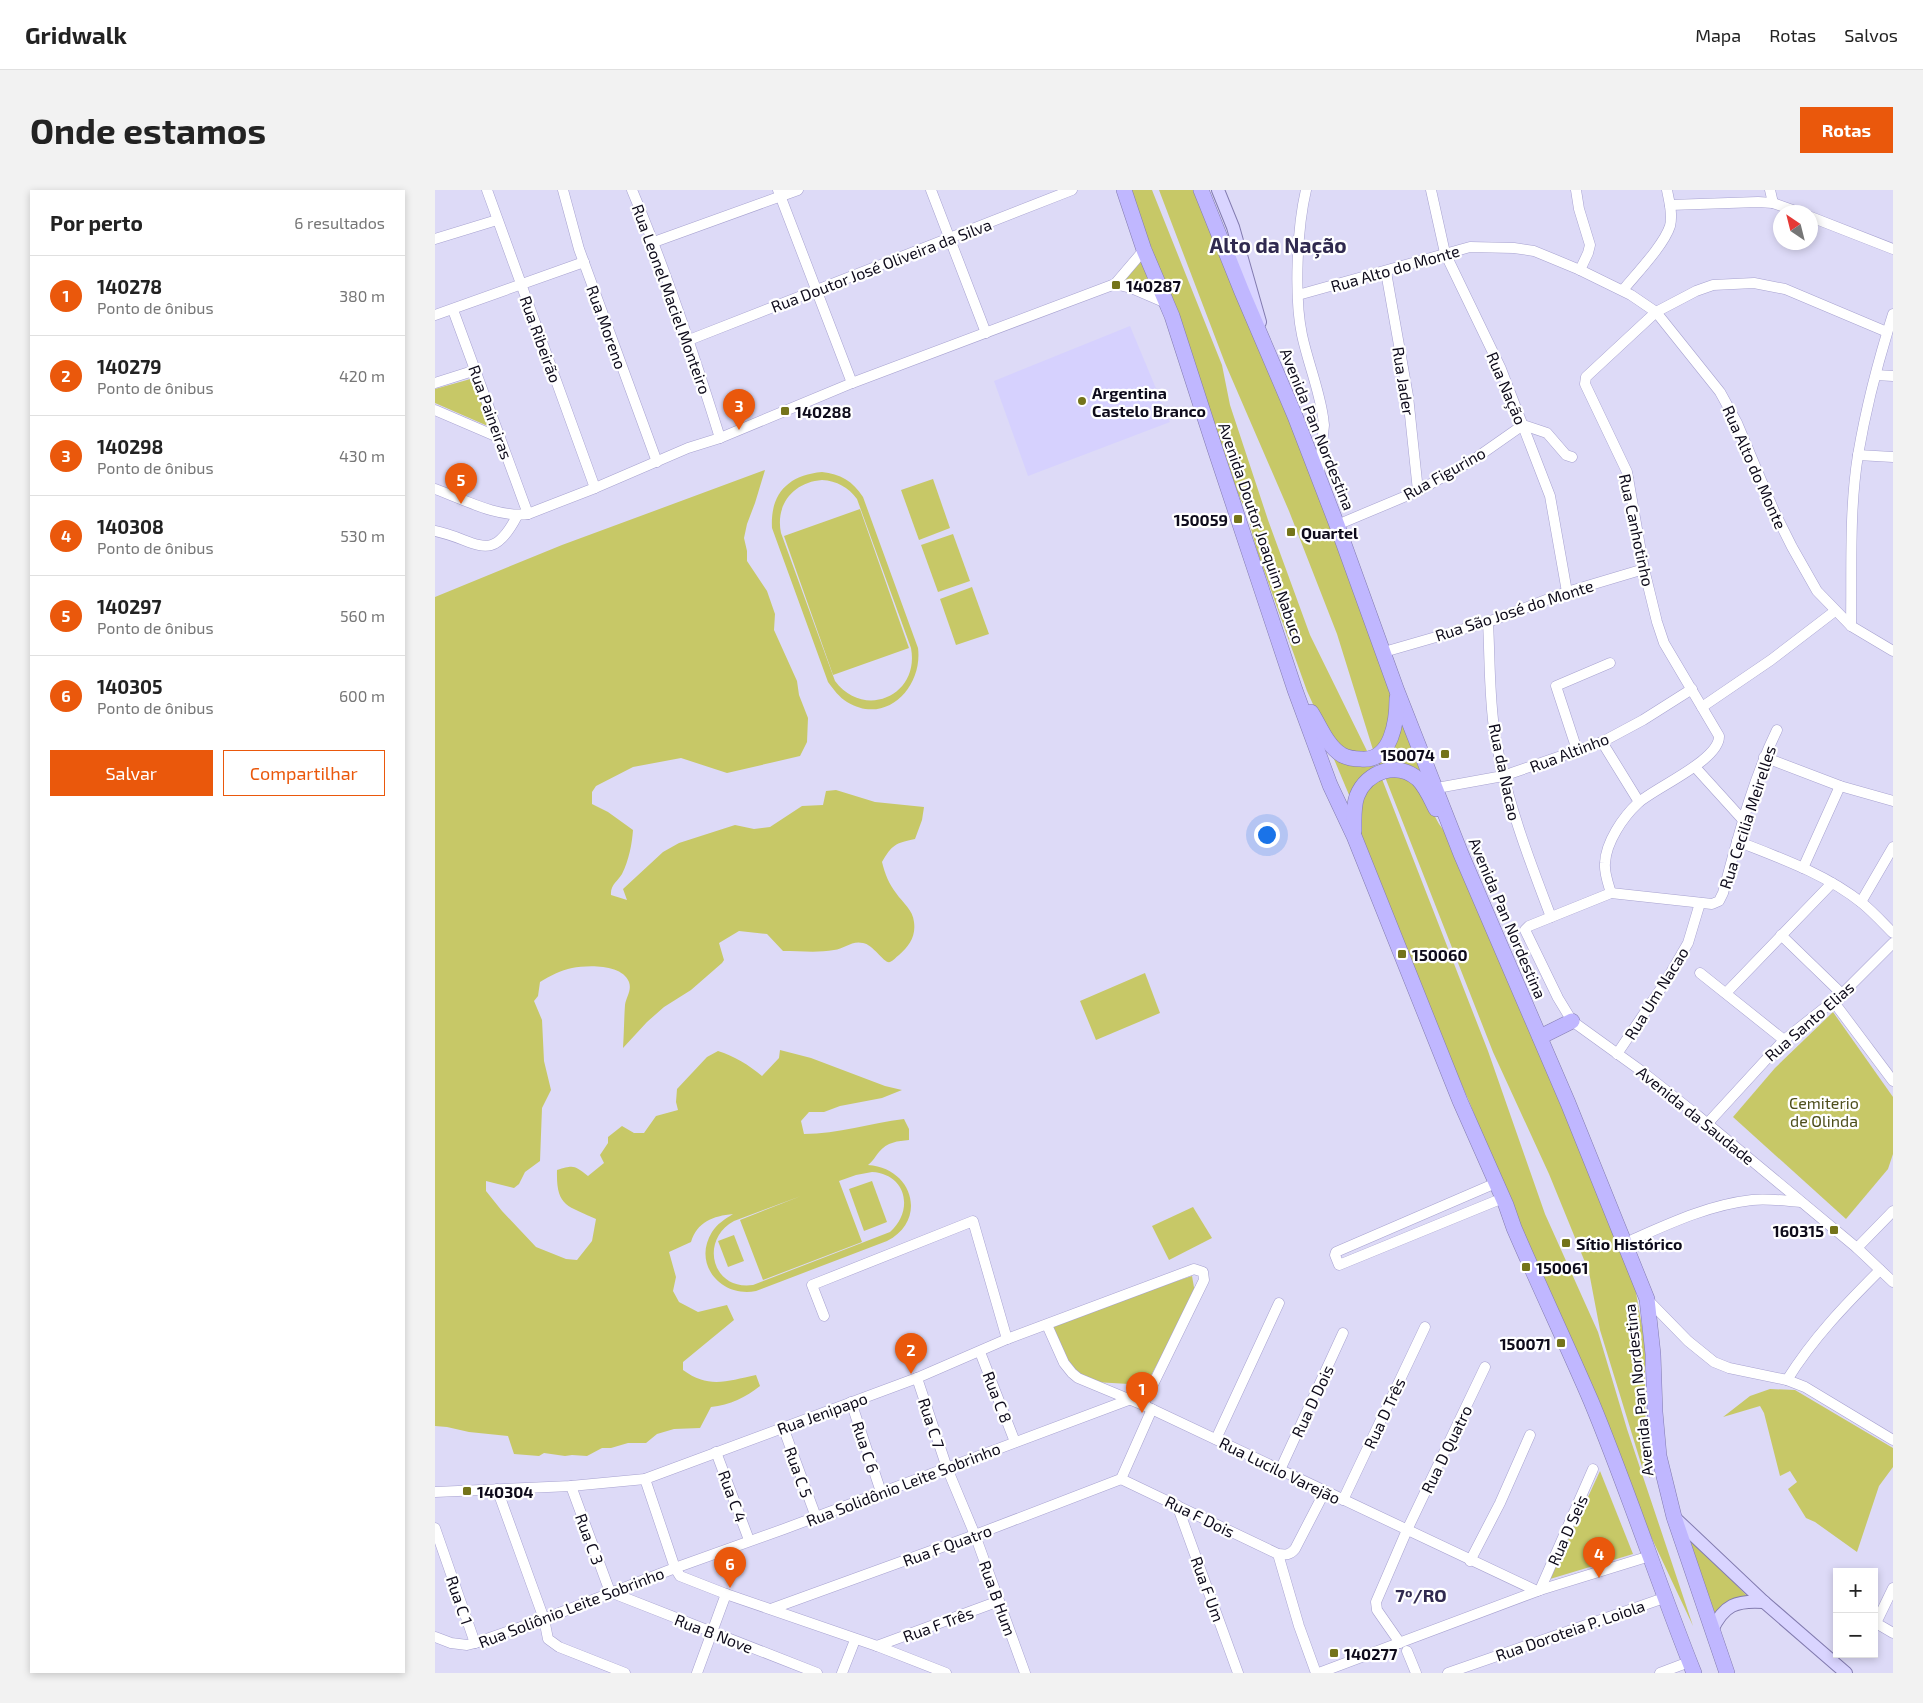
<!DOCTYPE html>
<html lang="pt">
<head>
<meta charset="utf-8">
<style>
	:root { --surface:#fff; --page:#f2f2f2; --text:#222; --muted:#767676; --line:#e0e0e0; --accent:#ea580c }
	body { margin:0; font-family:"Exo 2",sans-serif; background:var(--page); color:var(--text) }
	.controls { position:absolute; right:15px; bottom:15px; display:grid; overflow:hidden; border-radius:0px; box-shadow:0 2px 8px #0003 }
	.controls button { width:45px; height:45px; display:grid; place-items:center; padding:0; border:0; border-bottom:1px solid var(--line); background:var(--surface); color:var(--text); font:25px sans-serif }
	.compass { position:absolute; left:1338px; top:15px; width:45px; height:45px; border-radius:50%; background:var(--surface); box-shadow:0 2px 8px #0003; rotate:325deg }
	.you { position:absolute; left:831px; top:644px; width:18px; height:18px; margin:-12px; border:4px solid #fff; border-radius:50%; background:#1a73e8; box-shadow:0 0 0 8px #1a73e833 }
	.badge { display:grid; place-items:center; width:32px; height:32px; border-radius:50%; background:var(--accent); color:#fff; font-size:16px; font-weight:700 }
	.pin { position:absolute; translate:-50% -41px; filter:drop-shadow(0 1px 2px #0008) }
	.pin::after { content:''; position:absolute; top:26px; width:18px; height:15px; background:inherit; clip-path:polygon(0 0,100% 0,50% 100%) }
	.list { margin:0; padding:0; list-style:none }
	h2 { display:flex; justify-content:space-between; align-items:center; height:65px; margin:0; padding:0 20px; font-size:21px }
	h2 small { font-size:16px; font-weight:400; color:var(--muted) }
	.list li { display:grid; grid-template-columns:32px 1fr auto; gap:15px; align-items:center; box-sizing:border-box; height:80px; padding:0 20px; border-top:1px solid var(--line) }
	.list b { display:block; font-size:19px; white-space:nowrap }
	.list p { margin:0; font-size:16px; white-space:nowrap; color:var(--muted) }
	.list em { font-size:16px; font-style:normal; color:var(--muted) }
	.actions { display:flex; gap:10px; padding:15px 20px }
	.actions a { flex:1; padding:11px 0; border:1px solid var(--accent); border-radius:0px; text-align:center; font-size:18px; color:var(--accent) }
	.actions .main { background:var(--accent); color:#fff }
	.map { position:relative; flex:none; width:1458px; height:1483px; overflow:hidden; border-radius:0px }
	header { display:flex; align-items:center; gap:30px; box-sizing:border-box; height:70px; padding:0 25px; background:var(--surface); border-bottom:1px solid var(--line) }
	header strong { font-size:24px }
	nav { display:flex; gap:28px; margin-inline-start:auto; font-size:18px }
	.intro { display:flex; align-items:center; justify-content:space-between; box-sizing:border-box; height:120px; padding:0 30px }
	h1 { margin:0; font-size:35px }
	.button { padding:12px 22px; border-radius:0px; background:var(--accent); color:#fff; font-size:18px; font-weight:700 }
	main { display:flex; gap:30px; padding:0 30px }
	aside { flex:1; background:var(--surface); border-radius:0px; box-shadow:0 2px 8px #0003 }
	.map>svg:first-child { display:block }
	.built { fill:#d6d1fe }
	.green { fill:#c7c867; fill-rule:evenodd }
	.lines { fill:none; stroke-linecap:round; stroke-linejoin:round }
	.minor-casing { stroke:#a7a2d0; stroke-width:11 }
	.major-casing { stroke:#827baf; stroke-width:14 }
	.highway-casing { stroke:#827baf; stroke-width:16 }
	.minor { stroke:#fff; stroke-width:10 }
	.major { stroke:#d9d4ff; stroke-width:12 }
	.highway { stroke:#c0b7ff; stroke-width:15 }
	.poi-dot { fill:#74741a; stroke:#fff; stroke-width:2 }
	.labels { text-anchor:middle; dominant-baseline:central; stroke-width:4.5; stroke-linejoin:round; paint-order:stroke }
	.street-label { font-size:16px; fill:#0e0b1b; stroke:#fff }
	.poi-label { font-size:16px; font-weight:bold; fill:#0e0b1b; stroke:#fff; text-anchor:start }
	.park-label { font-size:16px; fill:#4d4e1b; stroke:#fff }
	.neighbourhood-label { font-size:18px; font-weight:bold; fill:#302a4f; stroke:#fff }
	.district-label { font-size:21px; font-weight:bold; fill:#302a4f; stroke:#fff }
</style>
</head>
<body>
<header>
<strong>Gridwalk</strong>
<nav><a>Mapa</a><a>Rotas</a><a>Salvos</a></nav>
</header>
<div class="intro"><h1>Onde estamos</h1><a class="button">Rotas</a></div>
<main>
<aside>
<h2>Por perto<small>6 resultados</small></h2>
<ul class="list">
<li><span class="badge">1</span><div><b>140278</b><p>Ponto de ônibus</p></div><em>380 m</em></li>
<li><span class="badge">2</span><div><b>140279</b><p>Ponto de ônibus</p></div><em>420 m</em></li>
<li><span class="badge">3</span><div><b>140298</b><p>Ponto de ônibus</p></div><em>430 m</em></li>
<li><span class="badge">4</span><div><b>140308</b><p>Ponto de ônibus</p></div><em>530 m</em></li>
<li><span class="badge">5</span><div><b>140297</b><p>Ponto de ônibus</p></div><em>560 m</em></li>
<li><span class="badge">6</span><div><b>140305</b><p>Ponto de ônibus</p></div><em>600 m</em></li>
</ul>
<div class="actions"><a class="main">Salvar</a><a>Compartilhar</a></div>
</aside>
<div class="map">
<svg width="1458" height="1483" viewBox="0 0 1458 1483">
	<rect width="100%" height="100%" fill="#dddaf7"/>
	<path class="built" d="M695 136 735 232 593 286 559 191Z"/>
	<g class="green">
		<path d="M694 0H717L787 175 795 215 833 330 875 445 933 563 922 566 901 554 887 534 872 501 822 361 812 324 790 274 735 110Z"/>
		<path d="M724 0H758L824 150 959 502 958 535 939 563 902 444 854 321 790 173Z"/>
		<path d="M709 63 731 113 685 92Z"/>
		<path d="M39 188 55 237 0 213V199Z"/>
		<path d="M330 280 320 313 312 334 309 348 312 361V371L332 401 340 424 339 440 362 491 364 505 373 528 372 552 365 566 292 583 246 568 198 577 161 596 157 602V614L173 622 198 640C197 654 194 670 187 684 183 691 175 695 176 705L192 710 188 699 228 662 244 653 300 635 319 639 335 637 367 616 388 615 391 601 401 600 440 612 489 617 487 630 480 649C460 653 457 655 447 672 450 684 454 694 461 703 468 713 478 720 479 732 481 747 474 756 464 765 461 767 458 771 455 772 449 774 439 755 428 753 417 750 409 759 399 760 383 763 365 761 348 761L332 744 304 741 284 753 289 770 287 773 256 800 229 817 212 832 188 858C189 844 189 829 190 815 191 807 197 801 194 792 187 774 153 775 137 778 126 780 115 786 105 792L103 806 99 811 107 830 109 871 116 900 107 918 105 971 90 982 84 994 79 998 51 991V1001L67 1021 101 1057 131 1069 142 1070 157 1051 161 1029C132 1015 121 1017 122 980 139 975 139 975 153 986L169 973 165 965 173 953V947L187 936 199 943H209L221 926 243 920 241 912 242 899 272 867 283 861C299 866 314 875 327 886L344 868 345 860 376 868 450 896 467 900 447 908 405 916 389 922H374L366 931 369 944C403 944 436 933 469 929L474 939V950C463 951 452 952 444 962 440 967 438 971 433 975 478 978 493 1030 452 1051L321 1101C286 1108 257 1074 277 1042 282 1034 290 1029 298 1024 278 1026 262 1032 256 1052L234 1062 241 1087 238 1101 244 1112 263 1122 292 1115 299 1130 248 1172V1180C274 1199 292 1191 321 1185L325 1196C311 1207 295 1215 276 1217L265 1238 239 1239 222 1244 211 1253H193L176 1258H167L152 1266 137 1265 130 1266 109 1263 104 1266 79 1264 73 1246 34 1242 12 1237 0 1236V407L127 355ZM437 982C472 984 479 1021 455 1042L318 1095C277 1101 264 1050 299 1031L366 1006 305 1030 328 1090 427 1052 404 991 421 985Z"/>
		<path d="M387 282C405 284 418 291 428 307L483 458C488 497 451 536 412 512 404 507 399 500 393 492L337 338C335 304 353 285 387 282ZM387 290C402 291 413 297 422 309L476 458C485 506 429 530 400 491L346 343C340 314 359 292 387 290Z"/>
		<path d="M498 289 515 338 484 350 466 300Z"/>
		<path d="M425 319 474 458 398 485 349 346Z"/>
		<path d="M518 344 535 391 503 402 486 355Z"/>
		<path d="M537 397 554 444 521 455 505 409Z"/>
		<path d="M966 526 995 599 945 579 943 569Z"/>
		<path d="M896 562 937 571 940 580 917 612Z"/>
		<path d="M965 584 981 595 991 610 1004 634 1026 664 1113 885 1198 1086 1210 1153V1222L1215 1288 1208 1280 1165 1140 1154 1082 1114 984 1058 862 950 587Z"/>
		<path d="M947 589 1053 861 1110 1024 1163 1142 1192 1239 1258 1436 1204 1321 1097 1070 1034 911 984 800 924 647 928 596Z"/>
		<path d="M710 783 725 823 661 850 645 811Z"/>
		<path d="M1398 822 1458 907V964L1453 979 1411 1029 1298 927 1340 878Z"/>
		<path d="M437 991 452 1032 429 1041 414 999Z"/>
		<path d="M758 1017 777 1048 734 1070 717 1036Z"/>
		<path d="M299 1045 309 1071 293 1077 283 1051Z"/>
		<path d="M757 1086 760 1103 711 1195 643 1191 613 1133Z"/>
		<path d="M1335 1199 1360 1200 1458 1258V1277L1444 1296 1422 1362 1380 1332 1371 1328 1353 1299 1362 1292 1355 1281 1345 1286 1329 1223 1325 1216 1288 1227 1315 1206Z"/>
		<path d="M1165 1281 1198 1364 1115 1389Z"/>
		<path d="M1251 1343 1317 1411 1277 1430Z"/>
	</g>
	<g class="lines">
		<defs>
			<g id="minor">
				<path d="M52 0 160 298"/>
				<path d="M128 0 144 59 222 272"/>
				<path d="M197 0C231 81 259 164 285 248"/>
				<path d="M343 0 417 193"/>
				<path d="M496 0 551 143"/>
				<path d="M871 0C862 38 859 107 867 145 873 173 884 199 888 227L889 235 884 284"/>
				<path d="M996 0 1010 63 1066 179 1115 306 1132 402"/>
				<path d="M1141 0 1144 19 1155 55 1153 63 1145 80"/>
				<path d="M1335 0 1338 13"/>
				<path d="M1235 15 1323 12 1338 13 1363 22"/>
				<path d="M1376 27 1458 59"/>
				<path d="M0 49 62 30"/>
				<path d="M219 52 363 0"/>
				<path d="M951 82 973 206 983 301"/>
				<path d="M680 94 696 98 731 113"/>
				<path d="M1188 100C1201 84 1229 55 1235 36 1238 24 1234 11 1232 0"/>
				<path d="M863 105 1035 57 1079 58 1099 61 1145 80 1196 105 1221 122 1285 202 1302 233 1339 321 1357 357 1382 401 1416 436 1458 461"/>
				<path d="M18 120 93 324"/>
				<path d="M0 125 149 72"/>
				<path d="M254 150 637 0"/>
				<path d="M1441 185 1458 186"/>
				<path d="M0 193 41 180"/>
				<path d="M0 220 65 248"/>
				<path d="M1423 265 1458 267"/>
				<path d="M0 299C28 309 62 328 93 324L160 298 253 258 285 248 417 193 680 94 709 60"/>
				<path d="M902 335 983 301 1038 270 1088 235 1112 243 1131 265 1137 267"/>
				<path d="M0 341C43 350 56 376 82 326"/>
				<path d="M1053 432C1055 469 1054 508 1060 545 1071 609 1093 667 1116 727"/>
				<path d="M1416 436C1417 379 1414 321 1423 265 1431 218 1444 168 1458 124"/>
				<path d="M949 462 1053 432 1132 402 1209 379"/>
				<path d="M1267 517 1336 470 1400 421"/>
				<path d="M1342 540C1317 591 1303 648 1288 703L1284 711 1277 714 1176 703 1094 736 1090 740 1123 808 1137 831 1205 880 1262 925 1422 1058 1458 1092"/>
				<path d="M1167 552 1204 612"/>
				<path d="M1142 560 1121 496 1175 473"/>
				<path d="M1329 567 1405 596 1458 611"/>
				<path d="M1260 577 1308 630"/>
				<path d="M1002 598 1068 586 1167 552 1208 530 1257 499"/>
				<path d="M1302 651C1345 668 1391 684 1427 713 1438 722 1448 733 1458 743"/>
				<path d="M1368 678 1405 596"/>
				<path d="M1176 703C1173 693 1169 683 1170 673 1171 652 1188 627 1203 613 1221 597 1285 570 1284 546L1229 453 1222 432 1209 379 1192 282 1150 194 1151 187 1221 122 1261 101 1278 95 1319 93 1350 99 1452 142"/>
				<path d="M1426 712 1458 657"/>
				<path d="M1346 745 1407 804"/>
				<path d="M1265 783 1349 850"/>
				<path d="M1291 803 1397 693"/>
				<path d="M1398 811 1458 891"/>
				<path d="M1182 864 1231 791 1253 753 1265 713"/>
				<path d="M1272 934 1349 850 1407 804 1458 753"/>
				<path d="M1061 993 901 1062 900 1065 904 1075 1068 1008"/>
				<path d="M1190 1053C1231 1035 1272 1015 1317 1010 1333 1008 1350 1011 1366 1012"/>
				<path d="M1422 1058 1458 1021"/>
				<path d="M1212 1109 1253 1151 1279 1172 1294 1178 1352 1190 1370 1197 1458 1250"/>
				<path d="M389 1126 377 1095 538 1031 572 1149"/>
				<path d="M612 1135 629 1173 637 1183 643 1188 708 1215 1102 1401"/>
				<path d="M545 1162 580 1252"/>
				<path d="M482 1188 512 1278 540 1345 590 1483"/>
				<path d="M1352 1190C1378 1148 1411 1114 1445 1080"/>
				<path d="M416 1212 446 1302"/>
				<path d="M348 1237 381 1327"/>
				<path d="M781 1249 844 1113"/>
				<path d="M281 1262 314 1350"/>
				<path d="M845 1280 908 1143"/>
				<path d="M210 1289 240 1378 245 1386 291 1404 442 1456 511 1483"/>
				<path d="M686 1289 843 1364C851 1365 855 1365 860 1359L890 1301"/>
				<path d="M686 1289 717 1219"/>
				<path d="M136 1296 175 1402 382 1483"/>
				<path d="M62 1299 109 1429 113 1449 124 1457 190 1483"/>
				<path d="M0 1302 136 1296 210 1289 482 1188 572 1149 759 1079 768 1082 769 1090 708 1215"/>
				<path d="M908 1310 990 1137"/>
				<path d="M742 1315 803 1483"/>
				<path d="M0 1338 40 1453"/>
				<path d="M843 1364 864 1436 881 1483"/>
				<path d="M1035 1371 1065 1313 1095 1245"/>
				<path d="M1458 1398 1441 1433 1458 1443"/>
				<path d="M1105 1400 1158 1279"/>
				<path d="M336 1419 540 1345 686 1289"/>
				<path d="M0 1447 16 1453 32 1455 40 1453 109 1429 240 1378 349 1339 696 1209"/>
				<path d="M965 1453 942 1420 941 1412 972 1340 1050 1177"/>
				<path d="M442 1456 564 1411"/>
				<path d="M972 1461 981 1483"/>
				<path d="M262 1483 291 1404"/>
				<path d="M407 1483 420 1450"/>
				<path d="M884 1483 1105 1400 1215 1366"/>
				<path d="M1013 1483 1229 1408"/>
				<path d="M1225 1483 1254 1472"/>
			</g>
			<g id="major">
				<path d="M783 0 798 37 825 132"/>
				<path d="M1239 1327 1329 1412 1411 1483"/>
				<path d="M1277 1440C1289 1415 1301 1410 1329 1412"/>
			</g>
			<g id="highway">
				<path d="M689 0 709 60 737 126 779 256 860 500 895 595 919 646 1025 911 1071 1015 1079 1038C1104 1096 1131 1153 1156 1211 1193 1300 1223 1393 1259 1483"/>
				<path d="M766 0 807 102 860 226 902 335 962 501 1026 664 1133 913 1212 1109 1218 1164 1220 1222 1224 1266 1239 1327 1292 1483"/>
				<path d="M876 522C885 536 892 556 907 565 913 568 920 569 926 569 957 572 962 530 962 508"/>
				<path d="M919 641C919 629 918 617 922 606 932 581 962 571 983 589 991 597 996 609 1001 619"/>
				<path d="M1105 847 1137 831"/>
			</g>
		</defs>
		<use href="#minor" class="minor-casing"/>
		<use href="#major" class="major-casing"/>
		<use href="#highway" class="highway-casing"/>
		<use href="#minor" class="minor"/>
		<use href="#major" class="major"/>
		<use href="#highway" class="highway"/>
	</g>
	<g class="poi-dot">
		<rect x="676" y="90" width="10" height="10" rx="2.5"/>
		<circle cx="647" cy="211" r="5"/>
		<rect x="345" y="216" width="10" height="10" rx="2.5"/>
		<rect x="798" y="324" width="10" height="10" rx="2.5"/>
		<rect x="851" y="337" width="10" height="10" rx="2.5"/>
		<rect x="1005" y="559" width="10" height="10" rx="2.5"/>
		<rect x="962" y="759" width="10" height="10" rx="2.5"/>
		<rect x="1394" y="1035" width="10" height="10" rx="2.5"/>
		<rect x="1126" y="1048" width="10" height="10" rx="2.5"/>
		<rect x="1086" y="1072" width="10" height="10" rx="2.5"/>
		<rect x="1121" y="1148" width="10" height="10" rx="2.5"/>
		<rect x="27" y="1296" width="10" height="10" rx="2.5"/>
		<rect x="894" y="1458" width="10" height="10" rx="2.5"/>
	</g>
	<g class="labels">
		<g class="street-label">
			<text transform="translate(446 75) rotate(-21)">Rua Doutor José Oliveira da Silva</text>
			<text transform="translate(960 78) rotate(-16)">Rua Alto do Monte</text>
			<text transform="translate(237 109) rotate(70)">Rua Leonel Maciel Monteiro</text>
			<text transform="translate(172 137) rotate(70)">Rua Moreno</text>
			<text transform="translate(106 149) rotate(70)">Rua Ribeirão</text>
			<text transform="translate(969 191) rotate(81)">Rua Jader</text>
			<text transform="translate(1072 198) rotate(67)">Rua Nação</text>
			<text transform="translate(56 222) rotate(70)">Rua Paineiras</text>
			<text transform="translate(883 239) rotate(68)">Avenida Pan Nordestina</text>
			<text transform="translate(1320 277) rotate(66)">Rua Alto do Monte</text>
			<text transform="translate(1009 283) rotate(-29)">Rua Figurino</text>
			<text transform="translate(1202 340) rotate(78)">Rua Canhotinho</text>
			<text transform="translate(827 343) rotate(71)">Avenida Doutor Joaquim Nabuco</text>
			<text transform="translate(1079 420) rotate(-18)">Rua São José do Monte</text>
			<text transform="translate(1134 562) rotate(-21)">Rua Altinho</text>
			<text transform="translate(1070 582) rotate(78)">Rua da Nacao</text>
			<text transform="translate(1312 627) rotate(-72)">Rua Cecilia Meirelles</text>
			<text transform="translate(1073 728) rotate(67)">Avenida Pan Nordestina</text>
			<text transform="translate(1221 803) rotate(-58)">Rua Um Nacao</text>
			<text transform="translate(1374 831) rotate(-41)">Rua Santo Elias</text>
			<text transform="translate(1261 925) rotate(39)">Avenida da Saudade</text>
			<text transform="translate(1203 1200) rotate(-96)">Avenida Pan Nordestina</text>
			<text transform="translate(563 1207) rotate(69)">Rua C 8</text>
			<text transform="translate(877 1211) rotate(-65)">Rua D Dois</text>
			<text transform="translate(387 1223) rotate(-20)">Rua Jenipapo</text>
			<text transform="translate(949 1223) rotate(-65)">Rua D Três</text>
			<text transform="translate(497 1233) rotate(72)">Rua C 7</text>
			<text transform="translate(431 1257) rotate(72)">Rua C 6</text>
			<text transform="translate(1011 1259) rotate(-64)">Rua D Quatro</text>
			<text transform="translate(845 1280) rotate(26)">Rua Lucilo Varejão</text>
			<text transform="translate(364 1282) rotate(70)">Rua C 5</text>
			<text transform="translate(468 1294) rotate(-21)">Rua Solidônio Leite Sobrinho</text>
			<text transform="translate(298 1306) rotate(70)">Rua C 4</text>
			<text transform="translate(765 1326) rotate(26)">Rua F Dois</text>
			<text transform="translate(1132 1340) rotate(-66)">Rua D Seis</text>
			<text transform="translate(155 1349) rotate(70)">Rua C 3</text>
			<text transform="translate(512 1355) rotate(-20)">Rua F Quatro</text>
			<text transform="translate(773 1399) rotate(70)">Rua F Um</text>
			<text transform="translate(563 1408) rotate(70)">Rua B Hum</text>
			<text transform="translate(25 1410) rotate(71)">Rua C 1</text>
			<text transform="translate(136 1417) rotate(-21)">Rua Soliônio Leite Sobrinho</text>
			<text transform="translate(503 1434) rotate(-20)">Rua F Três</text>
			<text transform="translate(1135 1440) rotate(-19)">Rua Doroteia P. Loiola</text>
			<text transform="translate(279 1443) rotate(21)">Rua B Nove</text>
		</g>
		<g class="poi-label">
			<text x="691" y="95">140287</text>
			<text x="657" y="202">Argentina<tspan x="657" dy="18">Castelo Branco</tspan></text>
			<text x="360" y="221">140288</text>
			<text x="793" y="329" text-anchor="end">150059</text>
			<text x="866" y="342">Quartel</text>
			<text x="1000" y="564" text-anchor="end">150074</text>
			<text x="977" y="764">150060</text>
			<text x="1389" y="1040" text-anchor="end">160315</text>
			<text x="1141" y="1053">Sítio Histórico</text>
			<text x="1101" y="1077">150061</text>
			<text x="1116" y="1153" text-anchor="end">150071</text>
			<text x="42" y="1301">140304</text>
			<text x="909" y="1463">140277</text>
		</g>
		<g class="park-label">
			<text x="1389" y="912">Cemiterio<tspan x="1389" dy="18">de Olinda</tspan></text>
		</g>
		<g class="neighbourhood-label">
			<text x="986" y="1405">7º/RO</text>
		</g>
		<g class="district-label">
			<text x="843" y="54">Alto da Nação</text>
		</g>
	</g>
</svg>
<div class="controls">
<button>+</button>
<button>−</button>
</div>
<svg class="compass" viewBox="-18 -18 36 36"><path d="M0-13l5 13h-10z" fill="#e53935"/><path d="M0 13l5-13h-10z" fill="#767676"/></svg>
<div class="you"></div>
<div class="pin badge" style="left:707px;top:1223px">1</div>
<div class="pin badge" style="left:476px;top:1184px">2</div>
<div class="pin badge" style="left:304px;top:240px">3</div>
<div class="pin badge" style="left:1164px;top:1388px">4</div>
<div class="pin badge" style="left:26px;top:314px">5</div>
<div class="pin badge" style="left:295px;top:1398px">6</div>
</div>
</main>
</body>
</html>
